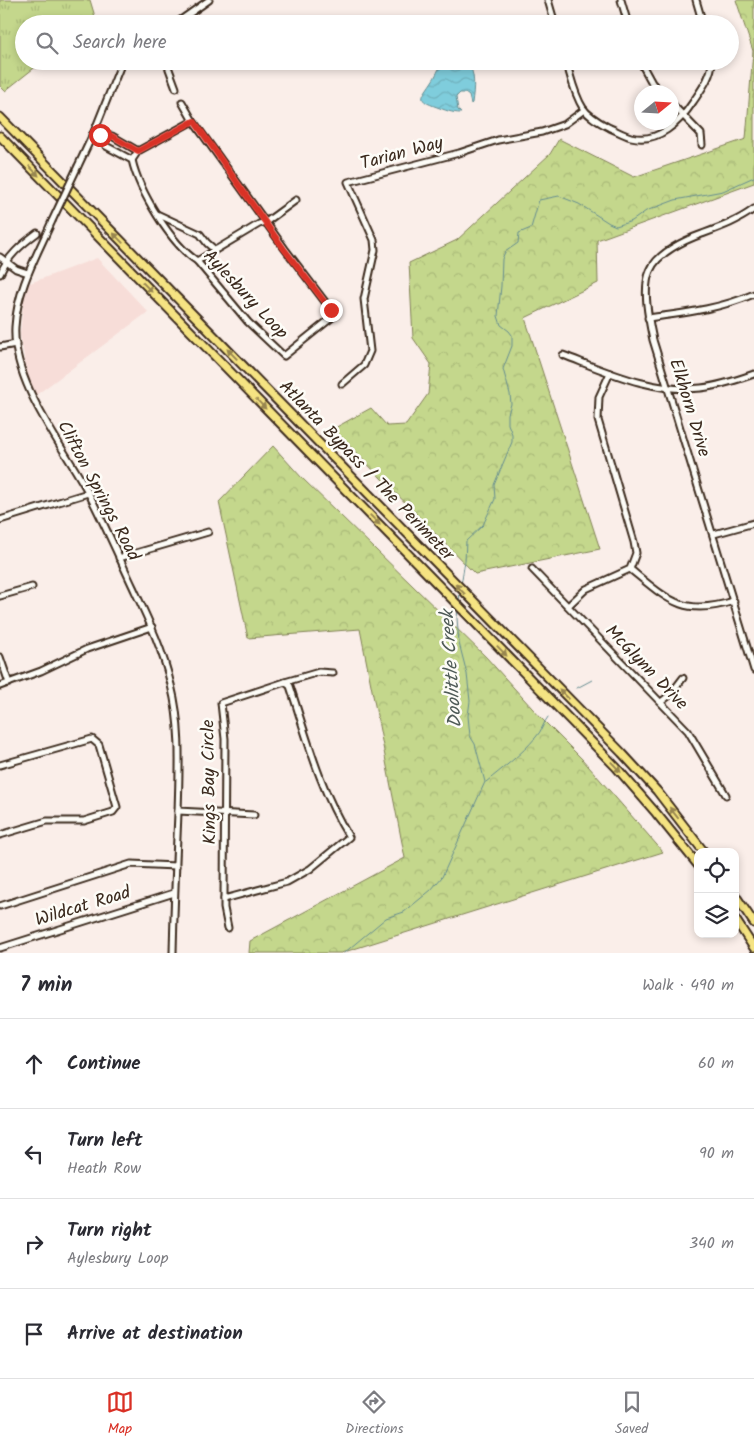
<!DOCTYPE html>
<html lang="en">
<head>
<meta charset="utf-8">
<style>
	:root { --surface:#fff; --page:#f2f2f3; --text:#2b2b33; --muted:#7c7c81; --line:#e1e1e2; --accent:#d93025 }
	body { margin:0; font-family:Kalam,sans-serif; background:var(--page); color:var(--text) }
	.controls { position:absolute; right:15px; bottom:15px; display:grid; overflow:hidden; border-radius:10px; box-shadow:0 2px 8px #0003 }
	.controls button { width:45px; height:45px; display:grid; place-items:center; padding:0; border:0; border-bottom:1px solid var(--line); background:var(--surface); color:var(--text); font:25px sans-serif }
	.compass { position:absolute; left:634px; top:85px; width:45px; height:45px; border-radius:50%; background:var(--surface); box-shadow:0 2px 8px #0003; rotate:72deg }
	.stop { position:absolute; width:15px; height:15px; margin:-11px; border:4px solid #d93025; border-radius:50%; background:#fff }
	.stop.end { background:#d93025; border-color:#fff; box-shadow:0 1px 5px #0008 }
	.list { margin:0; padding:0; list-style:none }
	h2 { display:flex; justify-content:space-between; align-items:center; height:65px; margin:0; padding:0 20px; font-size:21px }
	h2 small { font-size:16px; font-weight:400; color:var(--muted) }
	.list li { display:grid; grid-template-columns:32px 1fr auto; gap:15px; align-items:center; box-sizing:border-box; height:90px; padding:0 20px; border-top:1px solid var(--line) }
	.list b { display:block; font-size:19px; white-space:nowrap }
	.list p { margin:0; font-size:16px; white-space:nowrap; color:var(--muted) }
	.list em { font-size:16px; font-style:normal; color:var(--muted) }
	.icon { flex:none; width:28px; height:28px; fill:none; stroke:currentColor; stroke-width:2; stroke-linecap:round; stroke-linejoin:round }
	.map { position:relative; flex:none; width:754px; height:953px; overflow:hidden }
	.search { position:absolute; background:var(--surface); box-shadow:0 2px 8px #0003; left:15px; right:15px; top:15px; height:55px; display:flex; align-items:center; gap:12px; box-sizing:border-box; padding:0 18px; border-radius:28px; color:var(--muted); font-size:19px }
	.sheet { height:425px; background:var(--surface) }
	nav { display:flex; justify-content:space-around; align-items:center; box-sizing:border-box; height:70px; border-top:1px solid var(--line); background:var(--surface); font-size:14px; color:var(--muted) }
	nav a { display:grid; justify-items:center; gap:2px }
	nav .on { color:var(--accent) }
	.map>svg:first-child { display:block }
	.built { fill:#f7ddd8 }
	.grass { fill:url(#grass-tufts); stroke:#808055 }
	.forest { fill:url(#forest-crowns); stroke:#808055 }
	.water { fill:url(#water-waves); stroke:#648c90 }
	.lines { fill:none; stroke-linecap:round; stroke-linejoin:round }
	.stream { stroke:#648c90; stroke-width:1 }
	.minor-casing { stroke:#3b2a1e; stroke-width:9 }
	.highway-casing { stroke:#3b2a1e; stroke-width:11 }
	.minor { stroke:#fdfcf7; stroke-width:5 }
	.highway { stroke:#f5e382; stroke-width:7 }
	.minor-bridge-casing { stroke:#3b2a1e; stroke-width:9; stroke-linecap:butt }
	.minor-bridge { stroke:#fdfcf7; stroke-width:5 }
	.oneway { fill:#988650 }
	.route { stroke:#d93025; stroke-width:6 }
	.labels { text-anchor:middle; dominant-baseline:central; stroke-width:5; stroke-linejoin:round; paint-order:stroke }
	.street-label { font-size:18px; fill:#3b2a1e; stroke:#fdfcf7 }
	.water-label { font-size:19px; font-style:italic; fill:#4f5b57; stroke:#fdfcf7 }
</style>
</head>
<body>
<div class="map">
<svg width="754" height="953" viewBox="0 0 754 953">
	<defs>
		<pattern id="grass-tufts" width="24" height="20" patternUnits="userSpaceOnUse" patternTransform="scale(1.25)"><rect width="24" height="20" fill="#c4d78c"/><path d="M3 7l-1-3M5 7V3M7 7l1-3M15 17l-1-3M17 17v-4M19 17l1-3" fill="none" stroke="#a9b978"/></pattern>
		<pattern id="forest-crowns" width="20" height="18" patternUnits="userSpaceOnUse" patternTransform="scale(1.25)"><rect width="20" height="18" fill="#c4d78c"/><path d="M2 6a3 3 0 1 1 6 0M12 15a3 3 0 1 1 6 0" fill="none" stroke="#a9b978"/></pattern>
		<pattern id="water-waves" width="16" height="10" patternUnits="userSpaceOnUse" patternTransform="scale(1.25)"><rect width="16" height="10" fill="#7fcddc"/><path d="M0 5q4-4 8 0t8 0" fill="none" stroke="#6fb0bc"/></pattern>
	</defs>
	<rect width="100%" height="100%" fill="#faeee9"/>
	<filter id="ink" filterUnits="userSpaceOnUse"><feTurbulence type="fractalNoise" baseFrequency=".02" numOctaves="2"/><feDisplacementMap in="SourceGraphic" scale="10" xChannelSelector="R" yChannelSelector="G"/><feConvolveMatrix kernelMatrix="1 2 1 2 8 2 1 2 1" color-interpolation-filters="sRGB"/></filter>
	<g filter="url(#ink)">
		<path class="built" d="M97 258 148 312 32 398 20 335 25 285Z"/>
		<path class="grass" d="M0 0H90L96 20 91 24H24V61H43L5 91 0 86Z"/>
		<g class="forest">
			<path d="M736 0H754V183L597 240 598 283 525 318 600 549 475 574 333 429 371 408 387 426 406 425 428 394 431 364 413 338 409 263 457 240 550 154 559 139 634 177 746 139 753 51Z"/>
			<path d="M273 446 302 478 486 657 541 718 582 759 663 852 341 953H249L250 941 405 858 360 629 248 638 219 502Z"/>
		</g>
		<path class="water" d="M442 61H467C476 73 474 88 472 103L471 104 469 96 465 93H460L456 97 458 110 461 113C452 113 445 110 437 107 417 100 421 98 431 83 436 76 439 69 442 61Z"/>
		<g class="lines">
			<g class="stream">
				<path d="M461 585 465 561 466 541 483 525 495 499 494 485 512 442V434L508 424V414L511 404 510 394 503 369 512 346V335L509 331 501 325 498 316 501 286 502 259 505 252 518 243 519 233 531 228 539 200 559 196 579 204 609 223 616 226 632 221 646 211 675 200 723 191 754 177"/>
				<path d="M459 602 460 591"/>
				<path d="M577 688 592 680"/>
				<path d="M486 782C503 768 522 754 536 737 542 731 543 723 548 717"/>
				<path d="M344 953 386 918 404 912 431 890 442 877 485 782 475 744 470 736 468 716 470 701 467 674 459 643 457 618 458 609"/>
			</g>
			<defs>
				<g id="minor">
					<path d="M548 0 555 24"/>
					<path d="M621 0 628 24"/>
					<path d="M696 0 703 24"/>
					<path d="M175 24 209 0"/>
					<path d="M166 61 176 88"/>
					<path d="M566 61C571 77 574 94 583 108 589 117 601 123 610 128 617 131 624 135 631 137 658 144 680 122 693 102 701 90 712 76 712 61"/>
					<path d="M640 61 652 83 661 92"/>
					<path d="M672 104 701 134 702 145"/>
					<path d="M94 132 100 135 112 136 138 151"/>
					<path d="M92 135 102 140 106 146 132 160C139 191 171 244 197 261L248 322 284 356 335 315 285 249 193 121 182 102"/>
					<path d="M132 160 138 151 193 121"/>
					<path d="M78 166 94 132 120 67 125 61"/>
					<path d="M754 209C738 221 721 227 702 234 685 240 657 253 650 271 642 289 649 321 653 340L754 670"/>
					<path d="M157 214 200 234 207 243 215 250"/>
					<path d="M52 221C37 255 17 289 15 327 12 383 62 444 88 492 104 523 118 555 133 587 148 619 163 650 171 685 182 727 179 770 178 813 176 860 174 906 173 953"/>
					<path d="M0 257 16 269 28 273"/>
					<path d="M197 261 259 224 266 222 296 200"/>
					<path d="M0 274C8 256 21 245 37 233"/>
					<path d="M648 318C684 313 720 309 754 294"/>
					<path d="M0 347 16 344"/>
					<path d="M563 355C608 372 652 393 701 388 719 386 737 380 754 374"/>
					<path d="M342 384 364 365 370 351 364 299 375 250 374 240 348 182 459 153 498 140 542 132 565 124 584 110"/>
					<path d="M0 520 88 493"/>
					<path d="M714 534 754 523"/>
					<path d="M119 558 208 532"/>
					<path d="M532 569 688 731 726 795"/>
					<path d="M630 569C668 600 683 617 734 601"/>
					<path d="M0 596 32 587"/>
					<path d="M568 606 586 589 630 569 636 553 634 542 598 420 599 397 610 373"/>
					<path d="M0 657 9 683"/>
					<path d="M285 682 290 686C307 738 320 790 349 837L310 869 287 882 224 899 225 739 221 703Z"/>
					<path d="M285 682 319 672 333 673"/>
					<path d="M0 686 41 671 87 649 152 627"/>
					<path d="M661 702 670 695 683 678"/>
					<path d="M0 765 92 739 99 745 117 807 113 812 84 821H47L0 835"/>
					<path d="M178 811 254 815"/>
					<path d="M224 899V908L228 928"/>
					<path d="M0 906 131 864 176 866"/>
					<path d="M0 948 174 893"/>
				</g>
				<g id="highway">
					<path d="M0 117 622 753 657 791 704 852"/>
					<path d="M0 136 616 767 656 813 698 865"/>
					<path d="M735 895 754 923"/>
					<path d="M735 919 754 948"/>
				</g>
			</defs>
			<use href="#minor" class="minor-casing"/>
			<use href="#highway" class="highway-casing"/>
			<use href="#minor" class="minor"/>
			<use href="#highway" class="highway"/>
			<defs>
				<path id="minor-bridge" d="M52 221 78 166"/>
			</defs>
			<use href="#minor-bridge" class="minor-bridge-casing"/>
			<use href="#minor-bridge" class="minor-bridge"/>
		</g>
		<defs><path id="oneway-solid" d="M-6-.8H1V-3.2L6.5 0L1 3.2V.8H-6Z" transform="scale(1.25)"/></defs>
		<g class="oneway">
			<use href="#oneway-solid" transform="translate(34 171) rotate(46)"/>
			<use href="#oneway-solid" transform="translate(118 238) rotate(-134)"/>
			<use href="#oneway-solid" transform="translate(147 287) rotate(46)"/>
			<use href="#oneway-solid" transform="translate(232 354) rotate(-134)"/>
			<use href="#oneway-solid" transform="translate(261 404) rotate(46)"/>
			<use href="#oneway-solid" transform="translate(375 520) rotate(45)"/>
			<use href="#oneway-solid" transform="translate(460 589) rotate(-133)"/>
			<use href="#oneway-solid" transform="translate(502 651) rotate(46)"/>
			<use href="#oneway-solid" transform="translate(564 694) rotate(-135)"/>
			<use href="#oneway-solid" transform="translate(616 767) rotate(47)"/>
			<use href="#oneway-solid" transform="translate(674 813) rotate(-128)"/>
		</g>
	</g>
	<g class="lines" filter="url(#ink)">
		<path class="route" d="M100 135 112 136 138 151 194 121 284 249 331 310"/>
	</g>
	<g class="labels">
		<g class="street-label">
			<text transform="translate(402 154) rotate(-15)">Tarian Way</text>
			<text transform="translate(245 295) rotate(47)">Aylesbury Loop</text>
			<text transform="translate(689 408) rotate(73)">Elkhorn Drive</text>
			<text transform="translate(366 471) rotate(46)">Atlanta Bypass / The Perimeter</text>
			<text transform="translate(98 491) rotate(62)">Clifton Springs Road</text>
			<text transform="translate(646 668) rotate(46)">McGlynn Drive</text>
			<text transform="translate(210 782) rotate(-91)">Kings Bay Circle</text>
			<text transform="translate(83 907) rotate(-17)">Wildcat Road</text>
		</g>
		<g class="water-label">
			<text transform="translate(452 669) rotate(-94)">Doolittle Creek</text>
		</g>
	</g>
</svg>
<div class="controls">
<button><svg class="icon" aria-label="locate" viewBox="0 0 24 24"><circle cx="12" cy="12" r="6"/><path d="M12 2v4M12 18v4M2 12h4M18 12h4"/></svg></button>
<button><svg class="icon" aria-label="layers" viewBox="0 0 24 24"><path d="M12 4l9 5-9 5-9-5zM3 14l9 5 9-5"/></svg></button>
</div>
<svg class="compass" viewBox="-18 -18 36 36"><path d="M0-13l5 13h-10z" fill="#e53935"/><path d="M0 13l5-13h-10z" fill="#7c7c81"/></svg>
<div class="stop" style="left:100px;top:135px"></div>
<div class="stop end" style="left:331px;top:310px"></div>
<div class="search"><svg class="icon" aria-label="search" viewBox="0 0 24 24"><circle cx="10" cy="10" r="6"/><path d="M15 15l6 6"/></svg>Search here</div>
</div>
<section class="sheet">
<h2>7 min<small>Walk · 490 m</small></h2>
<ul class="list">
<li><svg class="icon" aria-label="ahead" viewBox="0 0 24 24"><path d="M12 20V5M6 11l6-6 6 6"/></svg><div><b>Continue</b></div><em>60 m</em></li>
<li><svg class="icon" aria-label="left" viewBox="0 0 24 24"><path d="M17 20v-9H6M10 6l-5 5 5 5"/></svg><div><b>Turn left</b><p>Heath Row</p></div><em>90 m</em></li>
<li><svg class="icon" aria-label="right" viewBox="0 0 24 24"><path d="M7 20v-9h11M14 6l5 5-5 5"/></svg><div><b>Turn right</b><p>Aylesbury Loop</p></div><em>340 m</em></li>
<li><svg class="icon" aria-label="arrive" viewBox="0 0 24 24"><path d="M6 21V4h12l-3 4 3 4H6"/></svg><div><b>Arrive at destination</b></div></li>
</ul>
</section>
<nav>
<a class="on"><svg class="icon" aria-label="map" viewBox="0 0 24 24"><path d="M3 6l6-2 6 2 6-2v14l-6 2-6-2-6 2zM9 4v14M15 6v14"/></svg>Map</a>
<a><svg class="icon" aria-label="directions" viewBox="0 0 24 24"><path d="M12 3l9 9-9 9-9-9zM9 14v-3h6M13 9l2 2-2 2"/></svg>Directions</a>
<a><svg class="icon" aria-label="saved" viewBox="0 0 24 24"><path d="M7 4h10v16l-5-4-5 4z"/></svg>Saved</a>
</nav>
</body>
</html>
